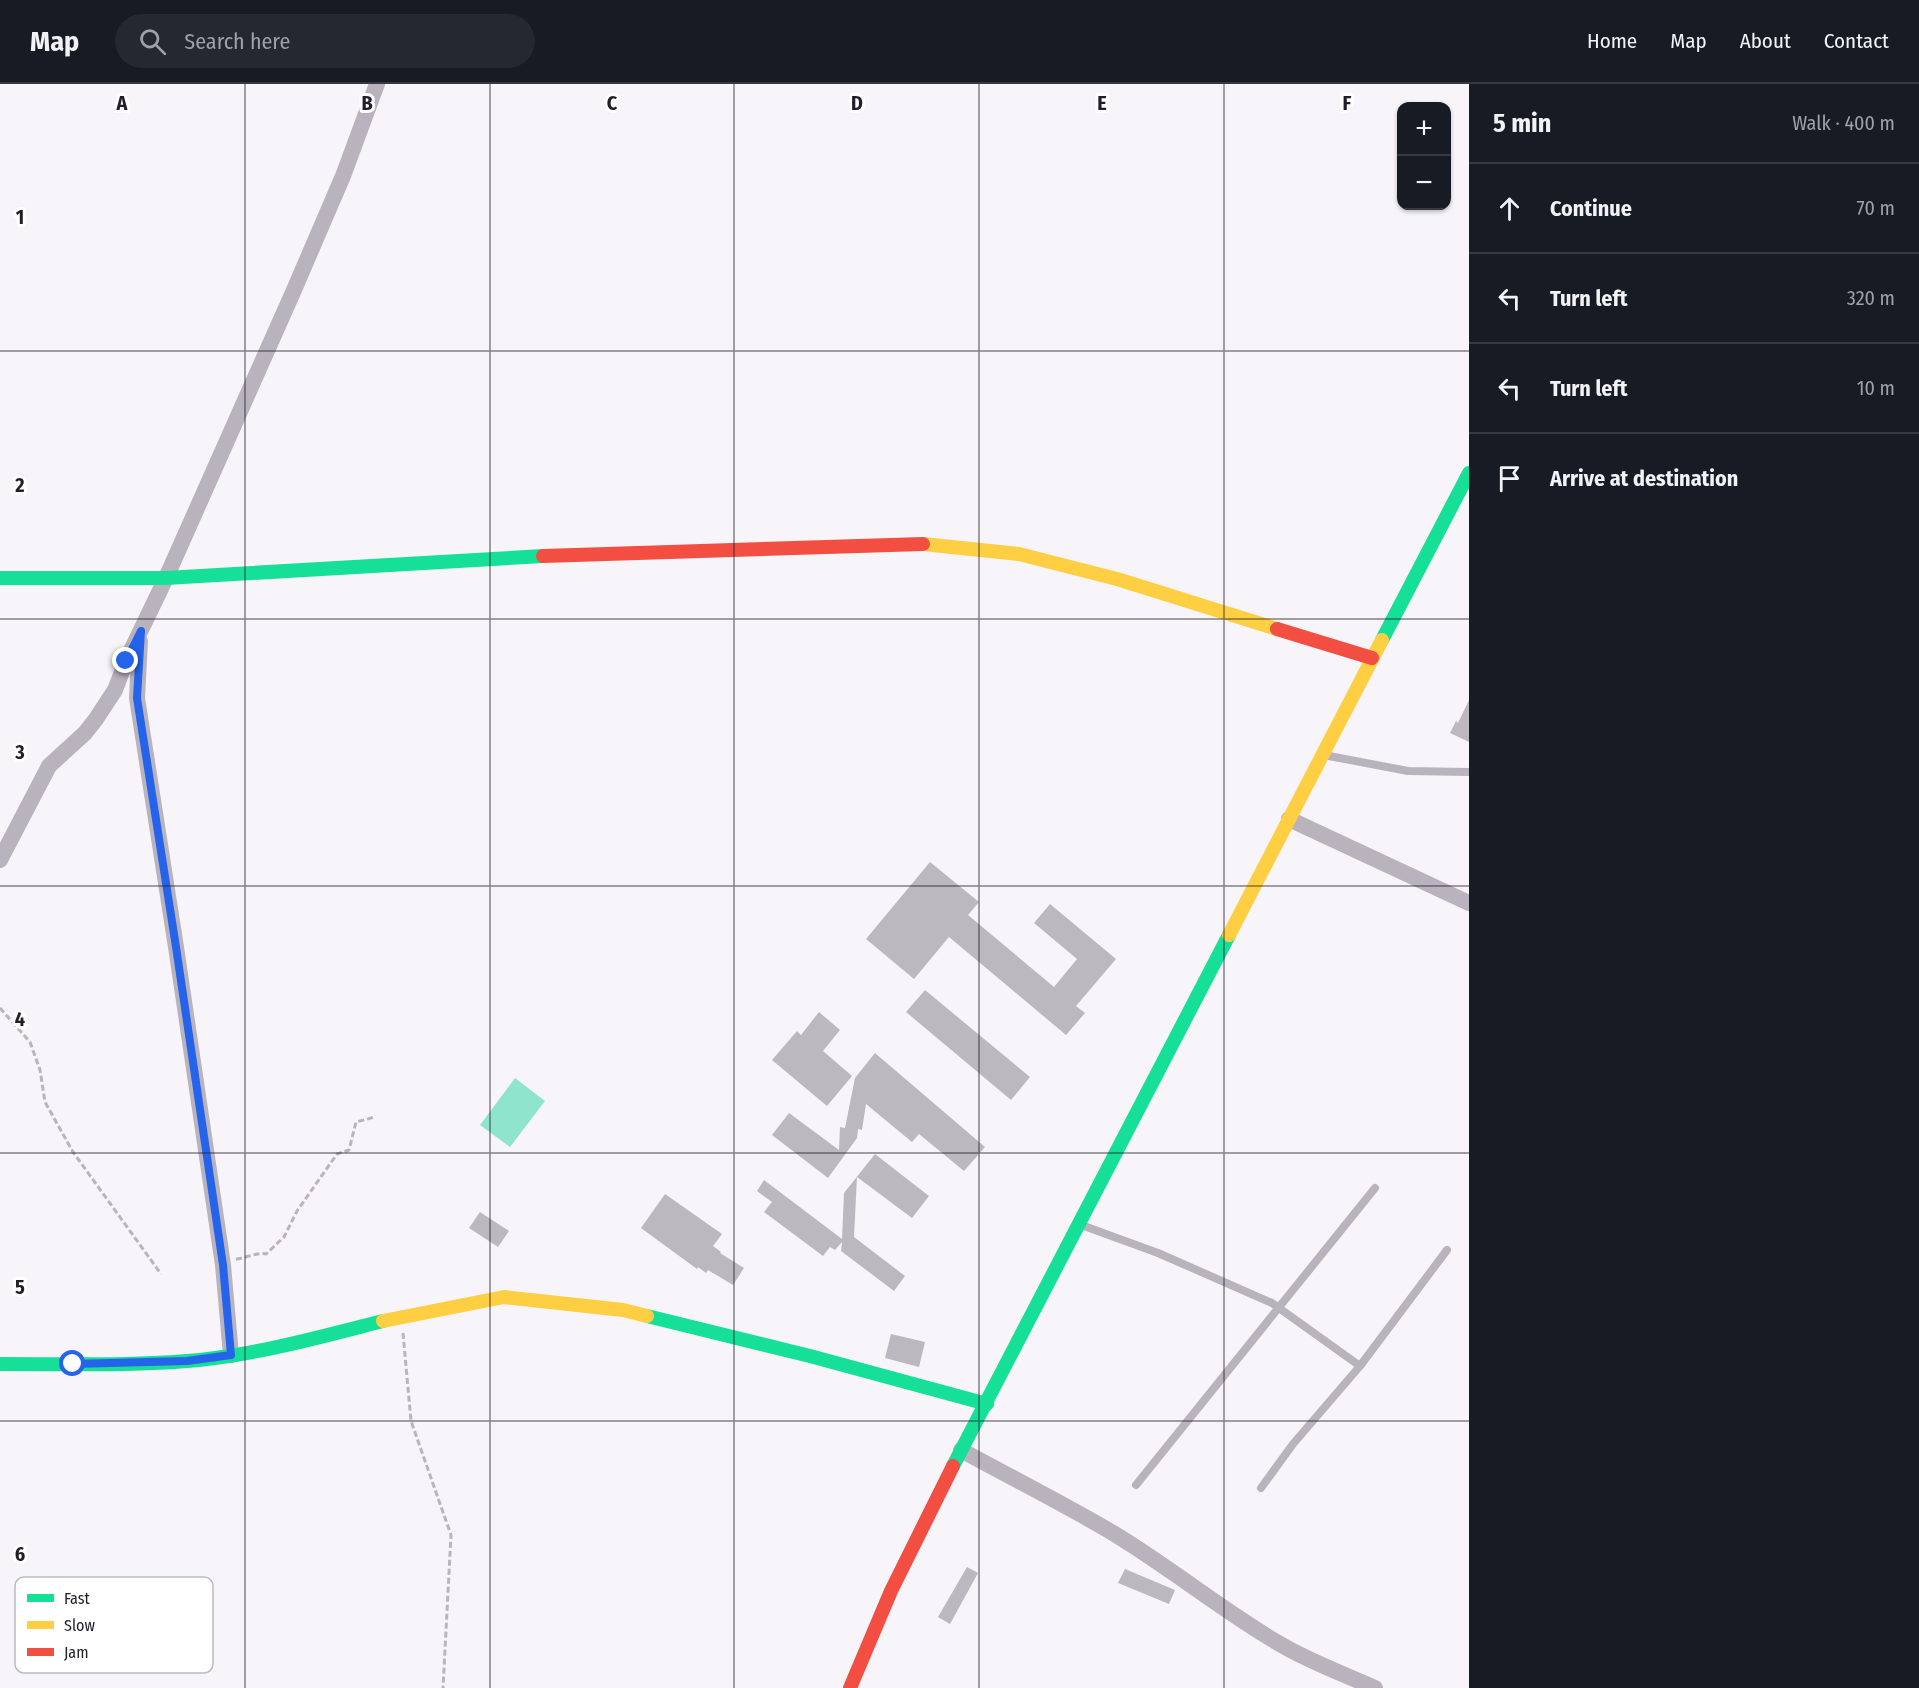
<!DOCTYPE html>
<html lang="en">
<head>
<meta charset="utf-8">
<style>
	:root { --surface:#171b24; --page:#242831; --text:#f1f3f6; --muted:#9ea1a6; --line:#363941 }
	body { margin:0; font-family:"Fira Sans Condensed",sans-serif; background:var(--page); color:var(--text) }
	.controls { position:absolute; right:18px; top:18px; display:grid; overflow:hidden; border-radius:12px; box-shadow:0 2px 4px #0004 }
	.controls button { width:54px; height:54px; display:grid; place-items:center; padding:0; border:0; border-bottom:2px solid var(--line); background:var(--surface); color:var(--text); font:30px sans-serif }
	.stop { position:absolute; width:18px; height:18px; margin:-14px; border:4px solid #2563eb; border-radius:50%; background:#fff }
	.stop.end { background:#2563eb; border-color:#fff; box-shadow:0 2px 6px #0008 }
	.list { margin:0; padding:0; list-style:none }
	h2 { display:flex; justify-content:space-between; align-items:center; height:78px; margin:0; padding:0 24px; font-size:26px }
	h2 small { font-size:20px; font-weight:400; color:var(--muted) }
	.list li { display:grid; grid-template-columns:39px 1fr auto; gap:18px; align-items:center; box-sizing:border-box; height:90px; padding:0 24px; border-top:2px solid var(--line) }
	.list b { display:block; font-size:22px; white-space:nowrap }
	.list em { font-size:20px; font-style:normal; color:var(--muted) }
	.icon { flex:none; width:33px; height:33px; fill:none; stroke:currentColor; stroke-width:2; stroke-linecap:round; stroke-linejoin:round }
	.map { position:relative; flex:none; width:1469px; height:1604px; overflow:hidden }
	header { display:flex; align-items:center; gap:36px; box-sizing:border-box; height:84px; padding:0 30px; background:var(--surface); border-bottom:2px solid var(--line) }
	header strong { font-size:28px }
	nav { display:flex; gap:33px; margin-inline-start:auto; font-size:21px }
	.search { width:420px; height:54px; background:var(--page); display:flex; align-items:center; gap:15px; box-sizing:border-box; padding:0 21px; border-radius:33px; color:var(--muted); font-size:22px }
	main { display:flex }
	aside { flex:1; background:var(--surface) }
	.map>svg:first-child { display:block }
	.water { fill:#8ee5cb }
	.building { fill:#bcb8c0 }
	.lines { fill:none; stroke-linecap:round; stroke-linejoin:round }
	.path { stroke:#b9b4bd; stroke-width:3; stroke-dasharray:6 3; stroke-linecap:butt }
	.lane { stroke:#b9b3be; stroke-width:8 }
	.street { stroke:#b9b3be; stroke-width:16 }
	.fast { stroke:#16e098; stroke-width:14 }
	.slow { stroke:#ffcf43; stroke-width:14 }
	.jam { stroke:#f24e42; stroke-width:14 }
	.route { stroke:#2563eb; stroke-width:8 }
	.grid { fill:none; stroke:#231d29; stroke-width:1.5; stroke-opacity:0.55 }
	.key { fill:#fff; stroke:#bdbbbf; stroke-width:1.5 }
	.key-label { font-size:16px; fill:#231d29 }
	.grid-label { font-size:20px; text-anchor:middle; font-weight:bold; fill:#231d29; stroke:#fff; stroke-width:6; stroke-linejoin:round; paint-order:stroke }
</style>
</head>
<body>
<header>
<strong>Map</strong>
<div class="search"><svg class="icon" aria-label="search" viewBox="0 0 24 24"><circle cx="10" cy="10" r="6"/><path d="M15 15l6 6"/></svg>Search here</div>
<nav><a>Home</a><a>Map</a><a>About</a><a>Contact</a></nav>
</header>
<main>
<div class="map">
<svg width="1469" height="1604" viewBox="0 0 1469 1604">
	<rect width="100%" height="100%" fill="#f7f5f9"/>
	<path class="water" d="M515 994 545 1017 510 1063 480 1041Z"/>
	<g class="building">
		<path d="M1469 616V658L1450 649 1456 637 1458 639Z"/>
		<path d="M930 778 979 818 968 831 1054 903 1077 875 1034 839 1050 820 1116 875 1076 922 1085 929 1066 951 949 853 914 895 866 855Z"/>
		<path d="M925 906 1030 993 1011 1016 906 928Z"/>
		<path d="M819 928 840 946 823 967 852 992 827 1022 772 976 797 947 801 951Z"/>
		<path d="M875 969 985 1063 964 1087 919 1050 912 1058 866 1020 862 1046 858 1045 857 1054 828 1094 772 1051 789 1029 839 1066 840 1043 845 1044 855 994Z"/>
		<path d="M875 1070 929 1112 912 1134 857 1093 854 1153 905 1192 894 1207 841 1167 842 1158 835 1166 830 1163 823 1172 764 1128 772 1118 757 1107 764 1096 842 1155 844 1109Z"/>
		<path d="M665 1110 722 1150 713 1162 721 1168 720 1169 744 1184 733 1201 708 1186 706 1189 698 1183 697 1185 641 1144Z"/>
		<path d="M480 1128 509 1147 498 1163 469 1144Z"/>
		<path d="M891 1250 925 1258 919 1283 885 1274Z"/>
		<path d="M967 1483 978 1489 950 1540 938 1533Z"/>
		<path d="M1125 1485 1175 1506 1169 1520 1118 1499Z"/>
	</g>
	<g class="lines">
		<g class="path">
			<path d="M0 924 30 958 40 986 45 1018 73 1068 161 1190"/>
			<path d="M236 1175C246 1174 257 1168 266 1170L284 1153 297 1127 337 1070 349 1066 356 1038 375 1033"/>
			<path d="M403 1249 411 1337 451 1451 443 1604"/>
		</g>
		<g class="lane">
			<path d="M1329 672 1408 687 1469 688"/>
			<path d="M1084 1142 1158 1169 1272 1219 1360 1282"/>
			<path d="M1136 1401 1375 1104"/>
			<path d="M1261 1404 1293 1360 1360 1282 1447 1166"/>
		</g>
		<g class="street">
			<path d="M140 557 137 614 176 863 223 1181 231 1271"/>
			<path d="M1289 735 1469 819"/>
			<path d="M0 776 49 682 85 649 96 635 115 606 126 577 166 494 294 206 343 92 377 0"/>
			<path d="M961 1366C1012 1394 1064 1420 1113 1449 1171 1484 1223 1527 1280 1560 1310 1578 1344 1590 1375 1604"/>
		</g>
		<g class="fast">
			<path d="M0 494H166L543 472"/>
			<path d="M1382 556 1469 389"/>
			<path d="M647 1232 810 1272 987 1320"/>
			<path d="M0 1280C62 1280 125 1282 187 1277 252 1272 320 1253 383 1237"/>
			<path d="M953 1382 1229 851"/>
		</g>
		<g class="slow">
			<path d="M923 460 1019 470 1117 495 1277 545"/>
			<path d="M1229 851 1382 556"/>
			<path d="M383 1237 504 1213 623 1226 647 1232"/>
		</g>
		<g class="jam">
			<path d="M543 472 923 460"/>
			<path d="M1277 545 1372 574"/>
			<path d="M850 1604 891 1507 953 1382"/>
		</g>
	</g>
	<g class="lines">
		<path class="route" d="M73 1280 187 1277 231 1271 223 1181 176 863 137 614 141 547 126 577"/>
	</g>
	<path class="grid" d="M245 0V1604M490 0V1604M734 0V1604M979 0V1604M1224 0V1604M0 267H1469M0 535H1469M0 802H1469M0 1069H1469M0 1337H1469"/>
	<rect x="15" y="1493" width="198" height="96" rx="9" class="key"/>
	<rect x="27" y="1510" width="27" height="8" fill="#16e098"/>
	<rect x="27" y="1537" width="27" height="8" fill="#ffcf43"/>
	<rect x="27" y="1564" width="27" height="8" fill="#f24e42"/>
	<g class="key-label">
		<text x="64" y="1520">Fast</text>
		<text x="64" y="1547">Slow</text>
		<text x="64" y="1574">Jam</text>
	</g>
	<g class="grid-label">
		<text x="122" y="26">A</text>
		<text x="367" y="26">B</text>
		<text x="612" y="26">C</text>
		<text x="857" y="26">D</text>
		<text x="1102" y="26">E</text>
		<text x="1347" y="26">F</text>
		<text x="20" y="140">1</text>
		<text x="20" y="408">2</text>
		<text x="20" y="675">3</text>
		<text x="20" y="942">4</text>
		<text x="20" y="1210">5</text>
		<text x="20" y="1477">6</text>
	</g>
</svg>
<div class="controls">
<button>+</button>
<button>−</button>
</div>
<div class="stop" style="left:73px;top:1280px"></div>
<div class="stop end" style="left:126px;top:577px"></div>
</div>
<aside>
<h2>5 min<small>Walk · 400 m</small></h2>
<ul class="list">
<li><svg class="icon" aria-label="ahead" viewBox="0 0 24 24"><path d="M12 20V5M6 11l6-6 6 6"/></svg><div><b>Continue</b></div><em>70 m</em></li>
<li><svg class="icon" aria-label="left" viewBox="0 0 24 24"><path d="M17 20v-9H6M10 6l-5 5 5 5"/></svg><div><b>Turn left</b></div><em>320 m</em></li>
<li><svg class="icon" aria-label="left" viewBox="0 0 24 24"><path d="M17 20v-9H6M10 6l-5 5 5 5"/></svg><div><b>Turn left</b></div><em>10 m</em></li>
<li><svg class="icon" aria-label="arrive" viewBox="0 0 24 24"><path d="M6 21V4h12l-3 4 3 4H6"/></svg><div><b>Arrive at destination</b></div></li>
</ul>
</aside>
</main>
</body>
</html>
